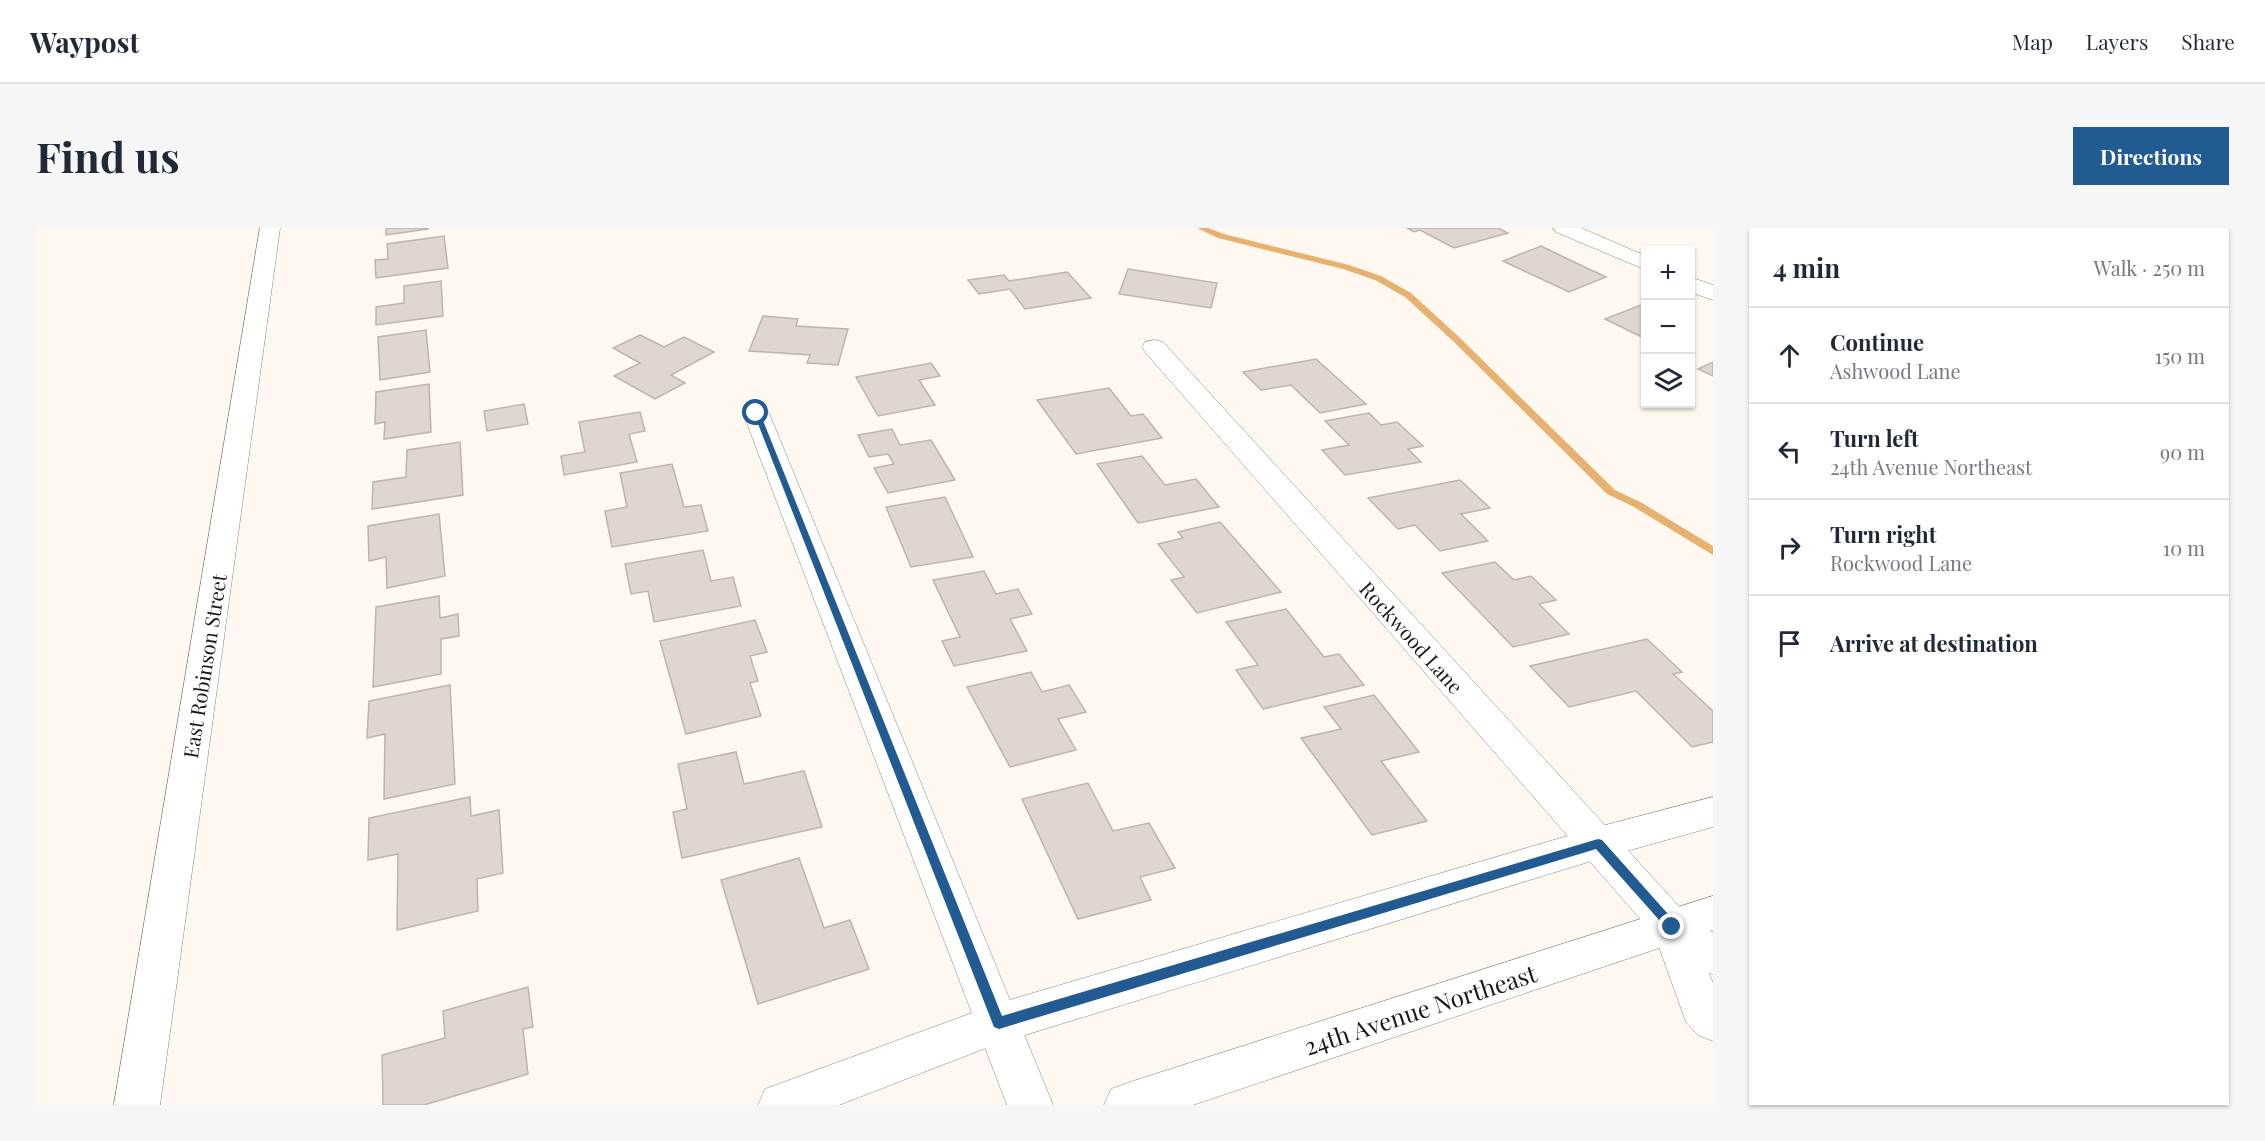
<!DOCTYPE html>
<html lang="en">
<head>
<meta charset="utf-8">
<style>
	:root { --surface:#fff; --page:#f6f6f7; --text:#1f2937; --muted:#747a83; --line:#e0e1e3; --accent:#225a92 }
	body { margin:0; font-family:"Playfair Display",serif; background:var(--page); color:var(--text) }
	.controls { position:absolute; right:18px; top:18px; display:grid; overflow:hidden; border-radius:0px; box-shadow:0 2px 4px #0004 }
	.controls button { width:54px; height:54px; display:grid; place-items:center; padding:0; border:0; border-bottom:2px solid var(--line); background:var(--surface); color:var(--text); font:30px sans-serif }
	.stop { position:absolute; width:18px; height:18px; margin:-14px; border:4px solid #225a92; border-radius:50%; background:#fff }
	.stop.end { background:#225a92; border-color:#fff; box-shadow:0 2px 6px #0008 }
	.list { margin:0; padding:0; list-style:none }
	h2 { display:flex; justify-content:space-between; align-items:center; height:78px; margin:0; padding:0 24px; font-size:26px }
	h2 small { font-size:20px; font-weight:400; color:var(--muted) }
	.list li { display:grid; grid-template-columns:39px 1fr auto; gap:18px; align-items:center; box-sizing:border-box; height:96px; padding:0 24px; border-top:2px solid var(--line) }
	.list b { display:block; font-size:22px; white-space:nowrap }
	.list p { margin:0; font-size:20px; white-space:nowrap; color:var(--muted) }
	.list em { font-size:20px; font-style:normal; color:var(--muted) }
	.icon { flex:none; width:33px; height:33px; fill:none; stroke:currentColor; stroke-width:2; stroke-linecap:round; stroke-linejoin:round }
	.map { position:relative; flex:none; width:1677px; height:877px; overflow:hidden; border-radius:0px }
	header { display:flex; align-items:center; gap:36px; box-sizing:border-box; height:84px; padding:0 30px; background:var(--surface); border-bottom:2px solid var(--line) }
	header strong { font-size:28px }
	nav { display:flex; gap:33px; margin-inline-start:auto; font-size:21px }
	.intro { display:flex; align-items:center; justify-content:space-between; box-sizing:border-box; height:144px; padding:0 36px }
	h1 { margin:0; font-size:42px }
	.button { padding:15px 27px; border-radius:0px; background:var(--accent); color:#fff; font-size:21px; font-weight:700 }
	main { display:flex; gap:36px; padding:0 36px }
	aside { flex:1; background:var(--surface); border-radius:0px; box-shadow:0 2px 4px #0004 }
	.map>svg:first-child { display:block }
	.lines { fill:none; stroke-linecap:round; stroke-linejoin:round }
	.stream { fill:#e7b170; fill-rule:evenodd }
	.building { fill:#dfd7cd; stroke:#bdb5ab; stroke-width:1.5 }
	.street-casing { stroke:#8c857c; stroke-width:1 }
	.secondary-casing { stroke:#8c857c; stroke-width:1 }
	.street { fill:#fff; fill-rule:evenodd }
	.secondary { fill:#fff; fill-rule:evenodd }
	.route { fill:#225a92 }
	.labels { text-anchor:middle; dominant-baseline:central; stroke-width:5; stroke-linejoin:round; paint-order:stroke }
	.street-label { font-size:20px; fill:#1a1814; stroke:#fff }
	.near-street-label { font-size:24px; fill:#1a1814; stroke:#fff }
</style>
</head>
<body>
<header>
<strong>Waypost</strong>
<nav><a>Map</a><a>Layers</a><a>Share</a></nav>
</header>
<div class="intro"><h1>Find us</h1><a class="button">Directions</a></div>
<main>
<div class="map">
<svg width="1677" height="877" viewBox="0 0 1677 877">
	<rect width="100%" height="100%" fill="#fff8f0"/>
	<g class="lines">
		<path class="stream" d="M1161 0H1172L1188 6 1313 37 1345 48 1375 65 1423 109 1579 262 1606 275 1677 318V327L1598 279 1571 266 1417 113 1369 69 1339 52 1307 41 1182 10Z"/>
	</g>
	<g class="building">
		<path d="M350 0H392V1L350 7Z"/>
		<path d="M1371 0H1462L1472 5 1418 20 1384 2 1378 4Z"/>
		<path d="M408 8 412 40 340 50 339 32 352 31 351 16Z"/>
		<path d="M1505 18 1538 34 1570 49 1533 64 1467 33Z"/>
		<path d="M1092 41 1181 55 1175 80 1083 66Z"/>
		<path d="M1031 44 1055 70 989 81 974 61 943 66 932 52 968 47 973 53Z"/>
		<path d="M405 53 407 88 340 97V79L368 75V58Z"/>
		<path d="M1610 75V111L1569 91Z"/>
		<path d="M727 88 762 91 760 98 812 101 802 137 771 135 774 127 713 123Z"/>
		<path d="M390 102 394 144 344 152 342 109Z"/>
		<path d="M604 107 628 119 648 109 678 124 635 147 649 155 619 171 578 148 604 135 577 120Z"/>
		<path d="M1280 131 1330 176 1284 185 1255 157 1225 162 1207 144Z"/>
		<path d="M1677 134V148L1662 141Z"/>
		<path d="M895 135 904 148 883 152 899 177 842 188 820 149Z"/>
		<path d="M393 156 395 204 348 211 349 194 339 196 340 164Z"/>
		<path d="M1073 160 1095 188 1107 186 1126 210 1040 226 1001 172Z"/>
		<path d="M488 176 492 196 451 203 448 183Z"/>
		<path d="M604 184 609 203 593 206 601 234 528 247 525 228 549 224 543 194Z"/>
		<path d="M1333 185 1345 197 1361 194 1387 218 1372 221 1385 234 1309 247 1286 222 1313 217 1289 193Z"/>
		<path d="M856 201 864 217 895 212 919 252 852 265 838 240 858 236 852 226 833 229 822 207Z"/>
		<path d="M424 214 427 267 336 281 337 254 370 249 371 222Z"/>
		<path d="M1106 228 1129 257 1160 251 1183 279 1102 295 1061 236Z"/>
		<path d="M636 236 648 279 665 277 672 303 576 319 569 283 591 279 584 245Z"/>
		<path d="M1424 252 1454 280 1425 286 1452 313 1404 323 1379 297 1362 301 1332 270Z"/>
		<path d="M909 269 937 329 875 339 850 279Z"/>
		<path d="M403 286 409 348 351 360 350 329 333 333 332 298Z"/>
		<path d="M1184 294 1245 364 1161 385 1135 352 1148 349 1122 316 1147 310 1142 304Z"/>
		<path d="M667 322 675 353 697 349 705 378 618 394 612 363 595 366 589 336Z"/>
		<path d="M1459 334 1478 352 1495 348 1520 372 1503 376 1533 406 1477 419 1406 345Z"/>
		<path d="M948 343 960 366 982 361 996 386 974 391 991 423 918 438 906 413 924 409 897 352Z"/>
		<path d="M403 368 404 390 422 386 423 408 405 411V446L337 459 340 379Z"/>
		<path d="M1250 381 1288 429 1303 426 1328 457 1227 481 1200 442 1222 437 1190 394Z"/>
		<path d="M719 392 731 424 714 428 722 453 714 455 725 488 650 506 624 413Z"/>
		<path d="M1611 411 1646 444 1637 446 1677 483V514L1656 519 1600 463 1533 479 1494 438Z"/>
		<path d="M995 444 1006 464 1033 457 1050 484 1022 491 1040 522 974 539 931 459Z"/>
		<path d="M414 457 419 556 348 571 349 506 331 510 333 473Z"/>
		<path d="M1338 467 1383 524 1345 533 1391 593 1336 607 1265 510 1305 501 1288 479Z"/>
		<path d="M700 524 708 556 768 543 786 599 646 630 637 584 651 581 642 536Z"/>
		<path d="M1052 555 1077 603 1113 595 1139 640 1104 649 1115 672 1042 691 986 571Z"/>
		<path d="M434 569 435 588 463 582 467 645 441 651 442 683 361 702 362 626 332 632 333 590Z"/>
		<path d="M763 630 788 700 814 692 833 741 722 776 685 652Z"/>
		<path d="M492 759 497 799 487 801 492 846 388 877H347L346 827 409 810 407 783Z"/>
	</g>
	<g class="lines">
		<defs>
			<g id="street">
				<path d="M1517 0H1545L1610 28V42L1520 4Z"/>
				<path d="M1654 49 1677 57V72L1654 64Z"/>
				<path d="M1118 112 1127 114 1650 686 1677 705V746L1673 745 1677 755V813L1662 807 1650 794 1619 708 1109 124 1106 119 1109 114Z"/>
				<path d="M720 177 729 180 733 185 1017 877H971L707 185 711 180Z"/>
			</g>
			<g id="secondary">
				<path d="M224 0H244L124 877H78Z"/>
				<path d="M1677 569V599L1562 631 963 815 803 877H722L729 861 963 775 1562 599Z"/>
				<path d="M1677 668V702L1157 877H1068L1075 861 1091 855Z"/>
			</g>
		</defs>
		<use href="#street" class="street-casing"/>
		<use href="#secondary" class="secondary-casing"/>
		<use href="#street" class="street"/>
		<use href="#secondary" class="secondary"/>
	</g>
	<path class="route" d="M717 183 724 185 966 788 1562 611 1566 612 1640 695V702H1632L1560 621 963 801 958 799Z"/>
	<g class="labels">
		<g class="street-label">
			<text transform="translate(1376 409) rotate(48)">Rockwood Lane</text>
			<text transform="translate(168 438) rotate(-81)">East Robinson Street</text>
		</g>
		<g class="near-street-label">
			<text transform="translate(1384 781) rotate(-18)">24th Avenue Northeast</text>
		</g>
	</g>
</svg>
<div class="controls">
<button>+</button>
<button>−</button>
<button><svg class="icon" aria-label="layers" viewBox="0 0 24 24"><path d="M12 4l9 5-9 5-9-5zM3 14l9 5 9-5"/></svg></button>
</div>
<div class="stop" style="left:720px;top:185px"></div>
<div class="stop end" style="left:1636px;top:699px"></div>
</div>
<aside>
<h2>4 min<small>Walk · 250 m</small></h2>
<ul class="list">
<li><svg class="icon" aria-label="ahead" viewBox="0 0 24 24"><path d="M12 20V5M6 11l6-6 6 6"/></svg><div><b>Continue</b><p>Ashwood Lane</p></div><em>150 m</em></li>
<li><svg class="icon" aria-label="left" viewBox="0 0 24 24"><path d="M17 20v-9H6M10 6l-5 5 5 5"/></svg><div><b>Turn left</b><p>24th Avenue Northeast</p></div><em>90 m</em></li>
<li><svg class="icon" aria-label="right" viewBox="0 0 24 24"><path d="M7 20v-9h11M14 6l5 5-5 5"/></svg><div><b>Turn right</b><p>Rockwood Lane</p></div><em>10 m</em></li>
<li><svg class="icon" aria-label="arrive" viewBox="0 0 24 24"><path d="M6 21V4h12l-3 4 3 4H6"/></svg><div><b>Arrive at destination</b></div></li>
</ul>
</aside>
</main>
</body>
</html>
